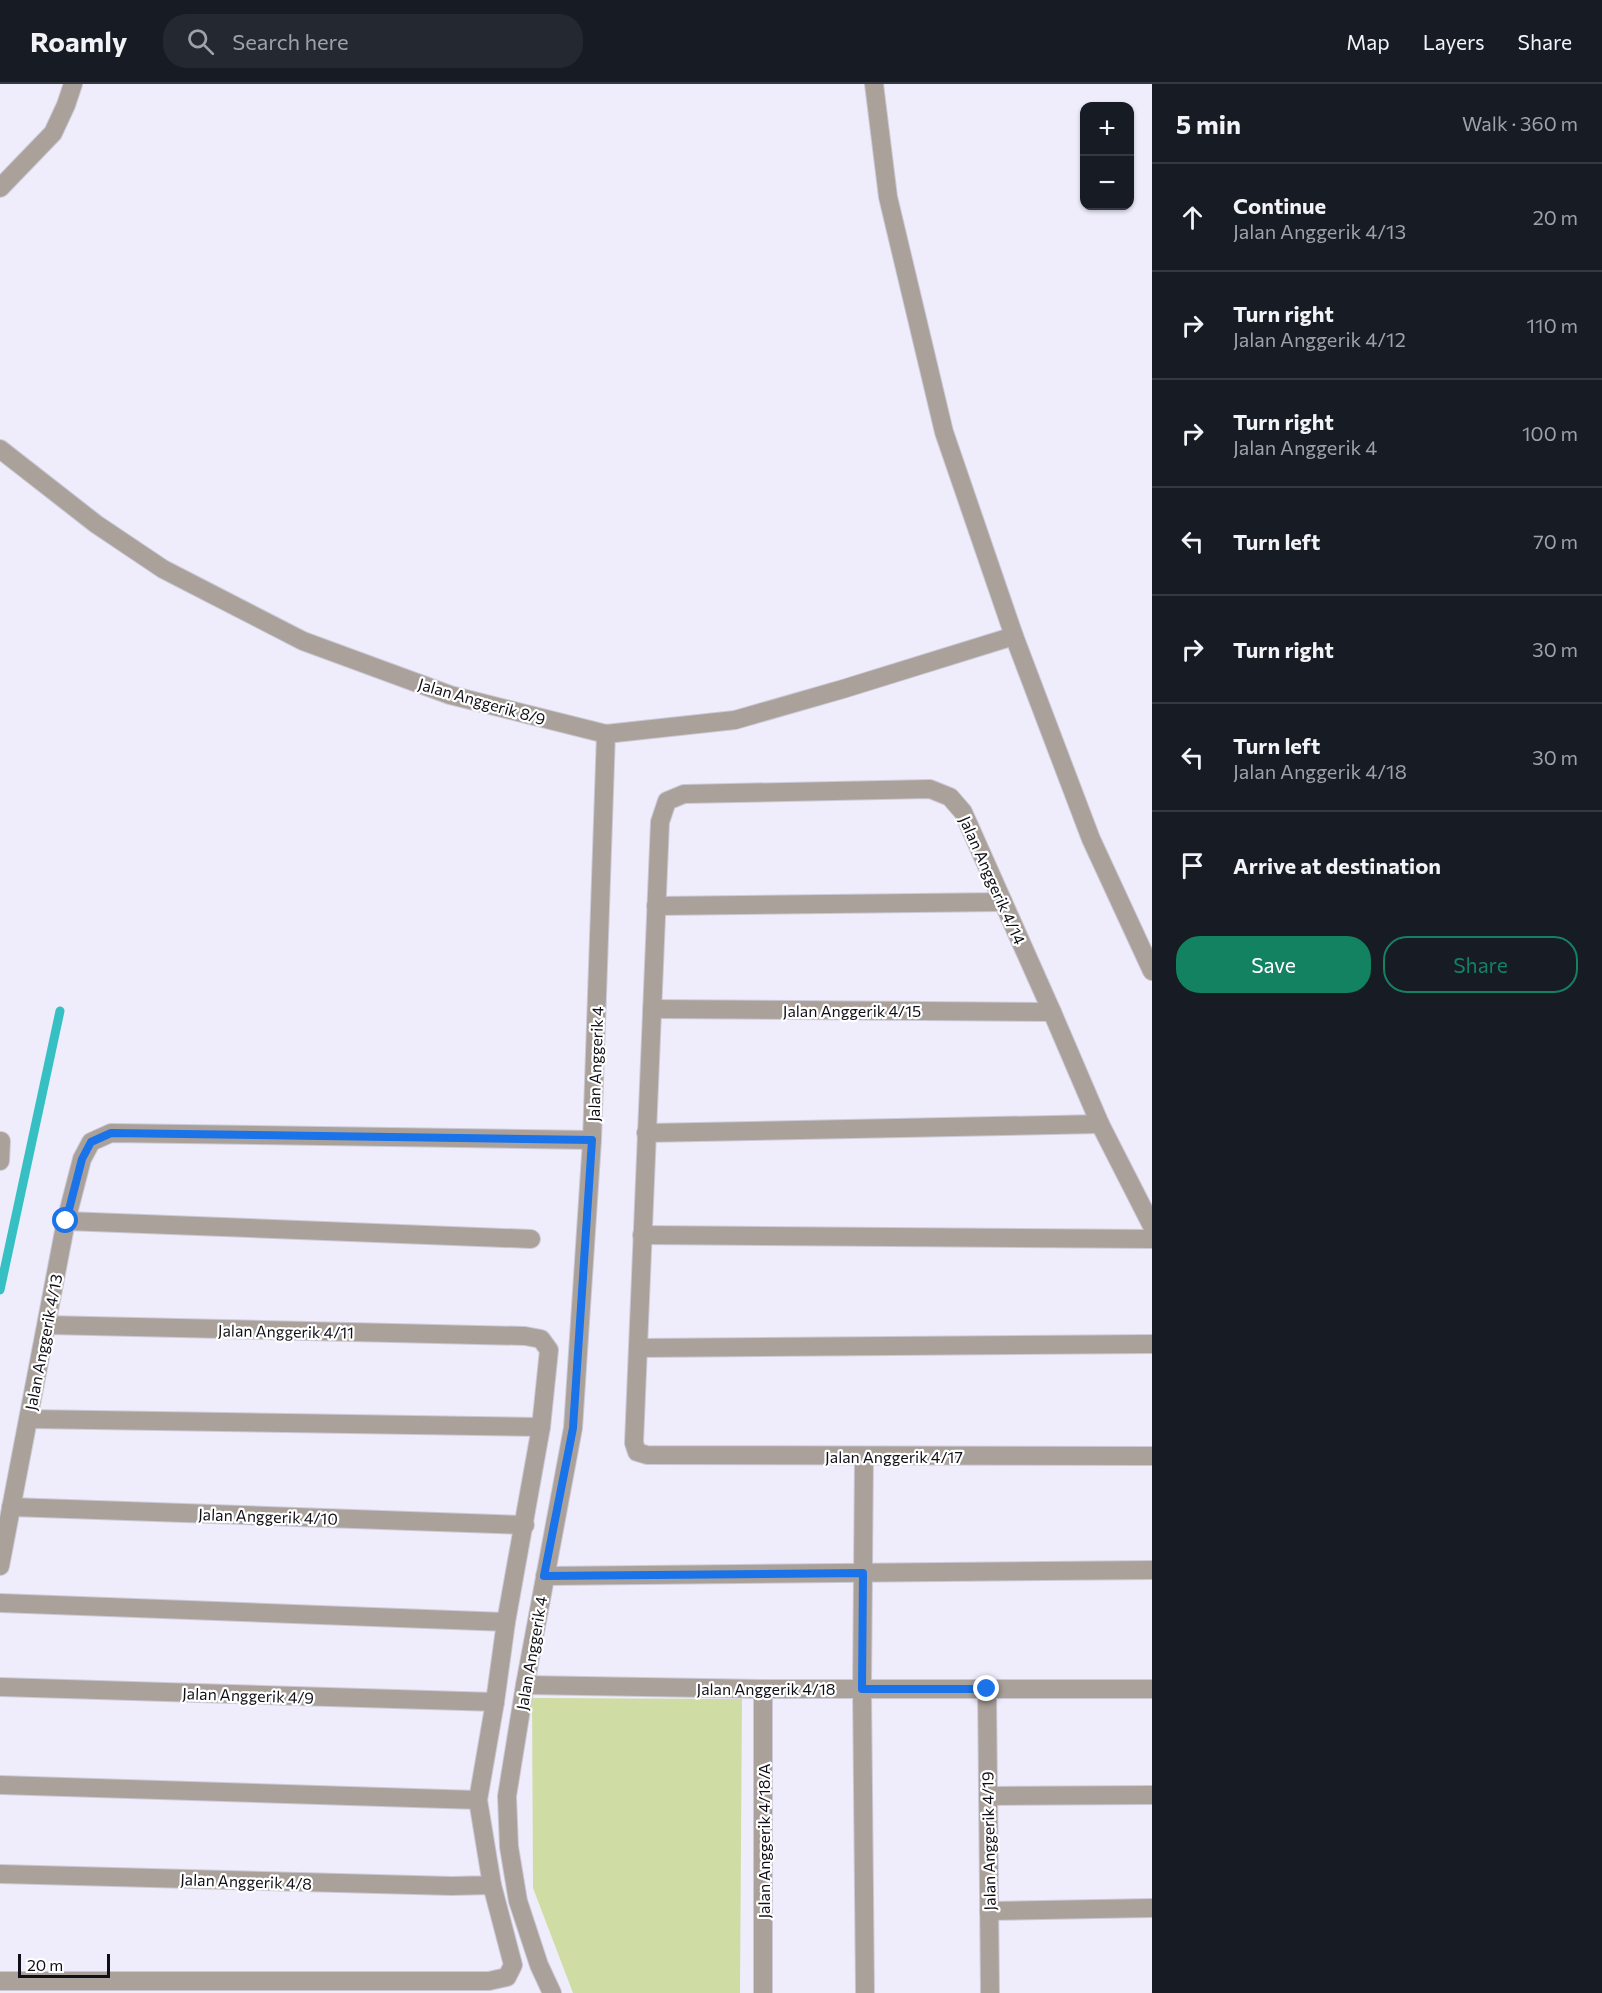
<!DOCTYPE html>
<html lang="en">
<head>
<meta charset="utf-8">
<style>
	:root { --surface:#171b24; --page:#242831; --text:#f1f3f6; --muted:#9ea1a6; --line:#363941; --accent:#138260 }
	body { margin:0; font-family:Commissioner,sans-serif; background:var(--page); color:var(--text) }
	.controls { position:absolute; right:18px; top:18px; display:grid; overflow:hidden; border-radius:12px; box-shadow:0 2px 4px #0004 }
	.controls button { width:54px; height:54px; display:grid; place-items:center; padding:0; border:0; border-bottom:2px solid var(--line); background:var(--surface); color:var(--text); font:30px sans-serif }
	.scale { position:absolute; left:18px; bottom:15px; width:92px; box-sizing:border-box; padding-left:6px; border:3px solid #100f17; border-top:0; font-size:16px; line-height:21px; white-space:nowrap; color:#100f17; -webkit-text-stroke:4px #fff; paint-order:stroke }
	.stop { position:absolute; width:18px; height:18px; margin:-14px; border:4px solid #1a73e8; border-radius:50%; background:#fff }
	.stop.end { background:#1a73e8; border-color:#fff; box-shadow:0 2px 6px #0008 }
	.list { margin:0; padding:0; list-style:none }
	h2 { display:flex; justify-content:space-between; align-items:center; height:78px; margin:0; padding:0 24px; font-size:26px }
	h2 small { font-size:20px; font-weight:400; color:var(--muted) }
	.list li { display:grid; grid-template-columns:39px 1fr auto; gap:18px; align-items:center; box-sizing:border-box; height:108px; padding:0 24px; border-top:2px solid var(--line) }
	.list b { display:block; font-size:22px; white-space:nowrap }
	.list p { margin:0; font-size:20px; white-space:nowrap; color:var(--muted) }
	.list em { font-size:20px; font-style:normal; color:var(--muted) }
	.actions { display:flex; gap:12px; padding:18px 24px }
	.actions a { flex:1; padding:14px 0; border:2px solid var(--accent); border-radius:24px; text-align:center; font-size:21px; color:var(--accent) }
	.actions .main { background:var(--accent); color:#fff }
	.icon { flex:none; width:33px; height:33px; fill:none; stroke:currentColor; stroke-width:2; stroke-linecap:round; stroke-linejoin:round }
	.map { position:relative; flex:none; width:1152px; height:1909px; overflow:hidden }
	header { display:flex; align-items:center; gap:36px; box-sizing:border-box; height:84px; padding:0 30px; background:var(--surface); border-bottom:2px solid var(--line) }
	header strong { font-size:28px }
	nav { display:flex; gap:33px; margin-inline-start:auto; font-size:21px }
	.search { width:420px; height:54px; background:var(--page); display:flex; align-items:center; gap:15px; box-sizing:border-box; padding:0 21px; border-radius:24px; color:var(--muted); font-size:22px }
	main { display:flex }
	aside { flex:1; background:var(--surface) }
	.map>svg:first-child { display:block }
	.green { fill:#cfdda5 }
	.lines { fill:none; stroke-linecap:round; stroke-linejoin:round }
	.stream { stroke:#37c0c4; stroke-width:9 }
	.service-casing { stroke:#cbc9d7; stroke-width:20 }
	.minor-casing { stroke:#cbc9d7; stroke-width:20 }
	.service { stroke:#aba19b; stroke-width:18 }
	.minor { stroke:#aba19b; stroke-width:18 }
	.route { stroke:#1a73e8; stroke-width:8 }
	.labels { text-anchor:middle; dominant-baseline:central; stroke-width:4.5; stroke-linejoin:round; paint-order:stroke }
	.street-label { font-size:16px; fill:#100f17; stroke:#fff }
</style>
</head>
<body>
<header>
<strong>Roamly</strong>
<div class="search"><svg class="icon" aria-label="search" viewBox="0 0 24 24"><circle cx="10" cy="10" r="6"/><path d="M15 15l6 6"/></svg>Search here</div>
<nav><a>Map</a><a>Layers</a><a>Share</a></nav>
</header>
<main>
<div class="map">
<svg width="1152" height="1909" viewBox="0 0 1152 1909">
	<rect width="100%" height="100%" fill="#efedfc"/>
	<path class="green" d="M532 1614 742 1615 740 1909H573L533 1804Z"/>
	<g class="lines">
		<path class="stream" d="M0 1206 60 927"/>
		<defs>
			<g id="service">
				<path d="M656 822 1003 818"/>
				<path d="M646 1049 1100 1040"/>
				<path d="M66 1137 531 1155"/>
				<path d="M638 1264 1152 1260"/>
				<path d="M29 1335 541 1343"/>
				<path d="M864 1372 862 1605 865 1909"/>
				<path d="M545 1492 1152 1486"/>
				<path d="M0 1519 506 1538"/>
				<path d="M0 1701 478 1716"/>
				<path d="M988 1712 1152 1711"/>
				<path d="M0 1897H489L507 1893 513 1881 492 1801"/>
			</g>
			<g id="minor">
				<path d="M874 0 888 113 944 348 1014 552 1091 755 1152 887"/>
				<path d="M0 104 53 49 66 21 73 0"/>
				<path d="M0 365 96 440 163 485 303 557 450 611 606 650 735 636 843 605 1014 552"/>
				<path d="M652 925 1052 928"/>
				<path d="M0 1077 1 1057"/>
				<path d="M1152 1142 1100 1040 1052 928 963 728 950 713 930 705 684 710 667 717 660 738 634 1359 637 1368 647 1371 1152 1372"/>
				<path d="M642 1151 1152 1155"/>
				<path d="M11 1423 525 1441"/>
				<path d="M0 1482 66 1137 82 1075 91 1058 111 1049 592 1056"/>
				<path d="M525 1601 763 1605H1152"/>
				<path d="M0 1603 495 1618"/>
				<path d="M763 1605V1909"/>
				<path d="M987 1605 990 1909"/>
				<path d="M0 1790 452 1802 492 1801 478 1716 495 1618 506 1538 541 1343 549 1266 541 1255 525 1252 47 1241"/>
				<path d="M989 1827 1152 1824"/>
				<path d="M552 1909 539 1881 518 1817 509 1763 507 1712 525 1601 573 1344 592 1056 606 650"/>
			</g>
		</defs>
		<use href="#service" class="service-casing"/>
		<use href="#minor" class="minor-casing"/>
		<use href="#service" class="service"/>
		<use href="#minor" class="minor"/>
	</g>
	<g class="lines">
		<path class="route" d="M66 1137 82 1075 91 1058 111 1049 592 1056 573 1344 544 1492 863 1489 862 1605H987"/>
	</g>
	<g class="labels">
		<g class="street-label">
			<text transform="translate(482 617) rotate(16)">Jalan Anggerik 8/9</text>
			<text transform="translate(993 796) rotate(66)">Jalan Anggerik 4/14</text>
			<text x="852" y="926">Jalan Anggerik 4/15</text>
			<text transform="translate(595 980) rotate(-88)">Jalan Anggerik 4</text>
			<text transform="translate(286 1247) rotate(1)">Jalan Anggerik 4/11</text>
			<text transform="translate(43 1258) rotate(-79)">Jalan Anggerik 4/13</text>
			<text x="894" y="1372">Jalan Anggerik 4/17</text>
			<text transform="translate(268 1432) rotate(2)">Jalan Anggerik 4/10</text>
			<text transform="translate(531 1569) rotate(-80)">Jalan Anggerik 4</text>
			<text x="766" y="1604">Jalan Anggerik 4/18</text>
			<text transform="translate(248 1611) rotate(2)">Jalan Anggerik 4/9</text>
			<text transform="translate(763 1757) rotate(-90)">Jalan Anggerik 4/18/A</text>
			<text transform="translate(988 1757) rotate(-91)">Jalan Anggerik 4/19</text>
			<text transform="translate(246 1797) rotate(2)">Jalan Anggerik 4/8</text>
		</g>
	</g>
</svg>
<div class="controls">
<button>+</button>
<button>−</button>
</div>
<div class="scale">20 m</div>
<div class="stop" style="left:66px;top:1137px"></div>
<div class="stop end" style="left:987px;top:1605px"></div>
</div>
<aside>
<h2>5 min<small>Walk · 360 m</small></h2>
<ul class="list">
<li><svg class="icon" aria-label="ahead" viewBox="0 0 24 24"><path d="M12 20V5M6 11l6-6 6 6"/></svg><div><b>Continue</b><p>Jalan Anggerik 4/13</p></div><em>20 m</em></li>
<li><svg class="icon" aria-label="right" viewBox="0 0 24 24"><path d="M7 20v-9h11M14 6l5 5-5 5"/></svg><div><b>Turn right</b><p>Jalan Anggerik 4/12</p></div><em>110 m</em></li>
<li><svg class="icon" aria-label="right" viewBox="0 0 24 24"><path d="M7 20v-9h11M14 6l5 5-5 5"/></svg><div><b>Turn right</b><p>Jalan Anggerik 4</p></div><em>100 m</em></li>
<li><svg class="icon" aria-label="left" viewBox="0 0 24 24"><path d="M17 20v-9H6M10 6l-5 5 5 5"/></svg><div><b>Turn left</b></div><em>70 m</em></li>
<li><svg class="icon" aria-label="right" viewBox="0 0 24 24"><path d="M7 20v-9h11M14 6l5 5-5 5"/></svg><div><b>Turn right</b></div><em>30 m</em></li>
<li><svg class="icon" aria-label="left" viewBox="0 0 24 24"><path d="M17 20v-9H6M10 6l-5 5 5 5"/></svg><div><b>Turn left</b><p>Jalan Anggerik 4/18</p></div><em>30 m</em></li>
<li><svg class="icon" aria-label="arrive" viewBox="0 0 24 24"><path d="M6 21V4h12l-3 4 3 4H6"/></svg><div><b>Arrive at destination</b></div></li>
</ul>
<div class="actions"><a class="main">Save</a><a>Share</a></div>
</aside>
</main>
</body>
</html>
